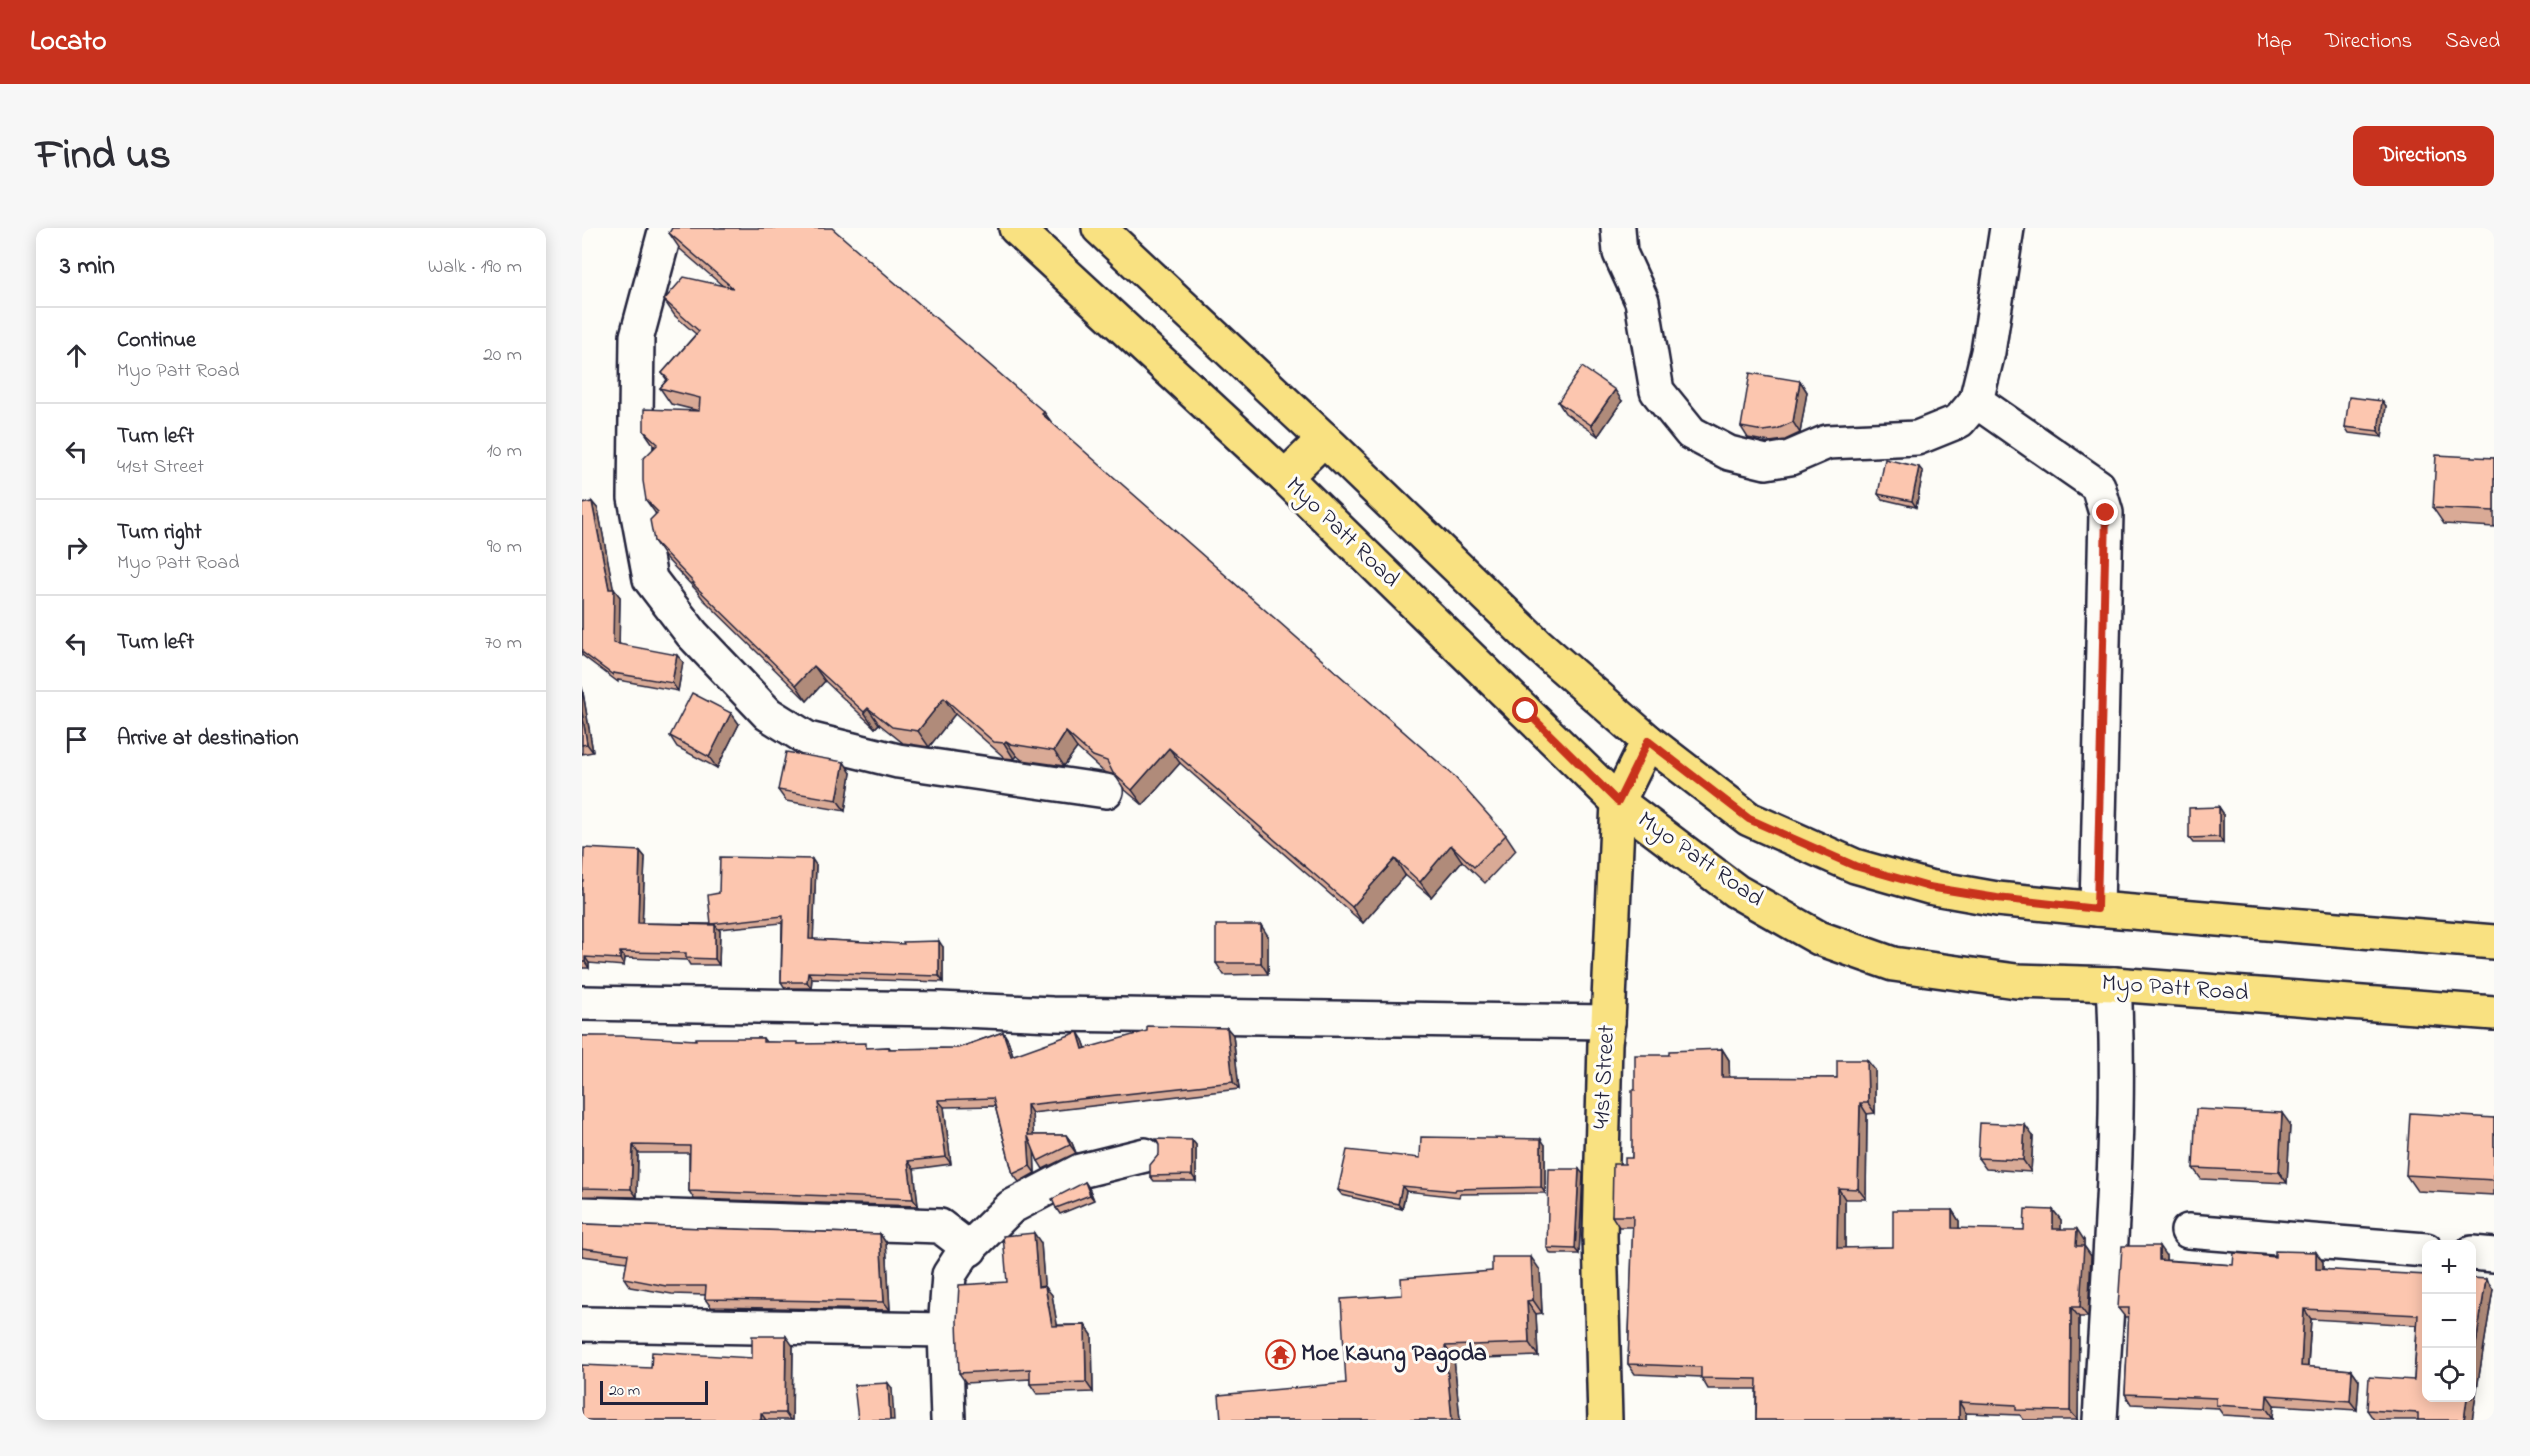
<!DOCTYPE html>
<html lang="en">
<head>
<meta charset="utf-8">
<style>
	:root { --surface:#fff; --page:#f7f7f7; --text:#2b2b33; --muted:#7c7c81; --line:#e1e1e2; --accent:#c8321e }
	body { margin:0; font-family:"Indie Flower",sans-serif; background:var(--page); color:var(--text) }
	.controls { position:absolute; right:18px; bottom:18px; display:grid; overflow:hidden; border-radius:12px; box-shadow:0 3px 15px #0003 }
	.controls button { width:54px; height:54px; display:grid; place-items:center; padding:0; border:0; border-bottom:2px solid var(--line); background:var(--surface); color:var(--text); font:30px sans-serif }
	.scale { position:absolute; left:18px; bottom:15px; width:108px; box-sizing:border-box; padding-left:6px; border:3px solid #22223b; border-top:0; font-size:16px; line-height:21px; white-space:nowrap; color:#22223b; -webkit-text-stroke:4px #fdfcf7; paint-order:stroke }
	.stop { position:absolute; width:18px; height:18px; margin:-14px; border:4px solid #c8321e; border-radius:50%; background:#fff }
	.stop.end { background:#c8321e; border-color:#fff; box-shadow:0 2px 6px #0008 }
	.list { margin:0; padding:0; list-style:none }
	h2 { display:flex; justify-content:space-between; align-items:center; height:78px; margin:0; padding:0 24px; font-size:26px }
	h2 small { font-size:20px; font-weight:400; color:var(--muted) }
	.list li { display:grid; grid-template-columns:39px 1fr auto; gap:18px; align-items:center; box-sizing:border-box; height:96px; padding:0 24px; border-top:2px solid var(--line) }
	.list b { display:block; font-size:22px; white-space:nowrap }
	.list p { margin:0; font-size:20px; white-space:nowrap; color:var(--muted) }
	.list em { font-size:20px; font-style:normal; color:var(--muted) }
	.icon { flex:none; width:33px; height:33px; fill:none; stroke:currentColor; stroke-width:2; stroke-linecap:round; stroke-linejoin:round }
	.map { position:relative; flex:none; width:1912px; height:1192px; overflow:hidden; border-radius:12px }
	header { display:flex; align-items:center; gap:36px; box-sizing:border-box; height:84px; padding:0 30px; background:var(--accent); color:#fff }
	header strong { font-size:28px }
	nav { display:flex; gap:33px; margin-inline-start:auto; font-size:21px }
	.intro { display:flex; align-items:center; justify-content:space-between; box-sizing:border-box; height:144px; padding:0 36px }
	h1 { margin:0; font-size:42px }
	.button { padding:15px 27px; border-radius:12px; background:var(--accent); color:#fff; font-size:21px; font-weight:700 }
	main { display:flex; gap:36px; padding:0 36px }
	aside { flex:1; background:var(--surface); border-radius:12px; box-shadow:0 3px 15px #0003 }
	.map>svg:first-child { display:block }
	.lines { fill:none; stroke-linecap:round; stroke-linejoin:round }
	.minor-casing { stroke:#22223b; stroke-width:38 }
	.major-casing { stroke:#22223b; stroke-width:38 }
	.minor { stroke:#fdfcf7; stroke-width:33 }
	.major { stroke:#f9e181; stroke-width:33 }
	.wall { fill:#d9aa96; stroke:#22223b; stroke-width:1.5 }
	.shaded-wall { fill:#b08b7a; stroke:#22223b; stroke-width:1.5 }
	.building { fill:#fcc6af; stroke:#22223b; stroke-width:1.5 }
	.route { stroke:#c8321e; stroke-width:8 }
	.labels { text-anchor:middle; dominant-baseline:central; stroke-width:6; stroke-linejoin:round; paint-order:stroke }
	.street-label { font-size:24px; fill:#22223b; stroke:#fdfcf7 }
	.poi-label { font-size:24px; font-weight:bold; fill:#22223b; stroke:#fdfcf7; text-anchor:start }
</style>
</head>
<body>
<header>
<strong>Locato</strong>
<nav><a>Map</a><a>Directions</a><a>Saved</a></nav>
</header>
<div class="intro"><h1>Find us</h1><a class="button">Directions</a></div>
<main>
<aside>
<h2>3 min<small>Walk · 190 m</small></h2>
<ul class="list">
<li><svg class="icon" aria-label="ahead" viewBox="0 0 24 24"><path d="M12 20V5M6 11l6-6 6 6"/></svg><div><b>Continue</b><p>Myo Patt Road</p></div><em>20 m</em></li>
<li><svg class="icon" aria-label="left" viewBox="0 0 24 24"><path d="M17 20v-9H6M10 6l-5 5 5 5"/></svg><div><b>Turn left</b><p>41st Street</p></div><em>10 m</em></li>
<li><svg class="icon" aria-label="right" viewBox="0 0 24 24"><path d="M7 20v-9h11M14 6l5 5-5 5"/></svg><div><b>Turn right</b><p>Myo Patt Road</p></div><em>90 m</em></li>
<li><svg class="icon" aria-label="left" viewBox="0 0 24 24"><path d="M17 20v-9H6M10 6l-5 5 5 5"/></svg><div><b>Turn left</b></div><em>70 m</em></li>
<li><svg class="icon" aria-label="arrive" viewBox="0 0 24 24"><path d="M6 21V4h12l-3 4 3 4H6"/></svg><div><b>Arrive at destination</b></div></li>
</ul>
</aside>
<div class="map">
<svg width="1912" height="1192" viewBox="0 0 1912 1192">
	<rect width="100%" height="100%" fill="#fdfcf7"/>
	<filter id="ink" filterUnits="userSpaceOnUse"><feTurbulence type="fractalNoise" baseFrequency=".0167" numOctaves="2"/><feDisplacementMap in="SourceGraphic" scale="12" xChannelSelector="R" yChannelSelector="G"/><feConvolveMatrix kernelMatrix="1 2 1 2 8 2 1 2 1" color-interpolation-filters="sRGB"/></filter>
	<g filter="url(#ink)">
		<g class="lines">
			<defs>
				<g id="minor">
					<path d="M84 0 55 108 53 270 68 351 110 406 186 486 226 511 316 533 524 563"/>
					<path d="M1036 0 1038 25 1060 73 1075 163 1109 205 1147 225 1184 234 1208 230 1245 214 1335 210 1377 193 1394 173 1406 124 1425 0"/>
					<path d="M1394 173 1516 258 1524 285 1515 681"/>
					<path d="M0 775 357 781 470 786 1026 794"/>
					<path d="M0 986 358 998 388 1021"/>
					<path d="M1606 1003 1844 1022"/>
					<path d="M1890 1025 1912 1027"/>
					<path d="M0 1096 363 1102"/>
					<path d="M366 1192 363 1102 367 1047 380 1027 429 979 498 943 563 927"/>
					<path d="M1518 1192C1526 1047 1540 901 1532 756"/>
				</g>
				<g id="major">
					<path d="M434 0 703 249 1036 574 1154 663 1237 710 1311 736 1434 753 1532 756 1912 785"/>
					<path d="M517 0 742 211 955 416 1066 513 1167 591 1273 638 1347 659 1415 671 1515 681 1912 714"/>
					<path d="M703 249 742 211"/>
					<path d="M1023 1192 1018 1008 1023 815 1026 794 1036 574 1066 513"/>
				</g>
			</defs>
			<use href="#minor" class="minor-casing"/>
			<use href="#major" class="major-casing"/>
			<use href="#minor" class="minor"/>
			<use href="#major" class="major"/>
		</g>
		<g class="wall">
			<path d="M87 5 462 184 470 196 924 607 934 622 903 655 880 633 849 669 823 647 781 695 598 535 561 577 542 561 533 547 522 544 495 520 482 538 440 532 435 528 432 531 423 530 373 486 347 519 321 515 297 496 293 500 243 453 225 473 121 371 115 363 83 329 72 313 74 286 64 272 73 219 62 203 117 183 89 176 78 160 85 152 80 145 114 106 93 88 82 72 141 58 98 21Z"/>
			<path d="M1218 153 1225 164 1218 205 1203 212 1188 214 1166 210 1159 199Z"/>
			<path d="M1040 173 1016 208 983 185 976 174Z"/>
			<path d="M1800 173 1804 178 1800 209 1767 205 1763 199Z"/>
			<path d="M1912 230V299L1862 296 1851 280Z"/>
			<path d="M1341 244 1334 279 1300 271 1296 266Z"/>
			<path d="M10 274 16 281 31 361 38 369 37 416 101 434 96 463 36 452V454L0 427V276Z"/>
			<path d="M0 459 11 524 0 526Z"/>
			<path d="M149 485 157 496 135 540 95 519 88 508Z"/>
			<path d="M269 545 263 583 204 573 196 562Z"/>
			<path d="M1637 579 1641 585V615H1611L1607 610Z"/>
			<path d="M58 623 63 629 60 695 129 696 137 665 234 637 231 711 361 719V754L230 750 229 760H203L199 754 200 695 137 701 138 703 137 737H108L105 732 43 730 42 738 7 735V740H0V653Z"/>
			<path d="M686 708V746L642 747 634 735Z"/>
			<path d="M645 800 651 807 657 861 450 885 451 907H484L490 915 494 925 461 941 456 933 452 924 453 945 437 954 431 946 413 878 362 879 369 936 332 941 336 978 112 971 107 963V925H56L55 969 0 968V808L114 812 181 810 184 814 287 820 307 819 309 821 376 820 421 804 426 812 431 827 501 812 504 820Z"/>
			<path d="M1140 821 1147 832V849L1255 850 1293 842V885L1285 886 1284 971H1263V1020L1311 1019 1370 982 1377 993V1001L1442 1002 1471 982 1479 992V1001L1502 1012V1018L1509 1028 1506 1089H1497L1496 1192H1442L1438 1187 1384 1185V1192H1174V1161H1126L1119 1149 1053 1146 1046 1136 1051 999H1037L1030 988 1043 936 1050 930 1053 862 1087 827Z"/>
			<path d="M1912 890V967L1835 963 1824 947Z"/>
			<path d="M1708 896 1705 955 1619 951 1611 940Z"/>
			<path d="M1451 908 1449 944 1404 941 1396 930Z"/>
			<path d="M610 912 614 917V953H572L568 948Z"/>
			<path d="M963 917V965L878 966 877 969 824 963 820 981 760 967 756 962 838 930Z"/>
			<path d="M1001 946 997 1026H969L965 1020Z"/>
			<path d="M503 954 507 960 512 972 478 986 474 980Z"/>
			<path d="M0 996 298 1006 304 1015 308 1082 129 1079 123 1071 124 1067 90 1066 48 1059 42 1050 45 1034 0 1028Z"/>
			<path d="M459 1015 462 1058 470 1067 475 1097H503L510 1107 511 1164 455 1166 448 1156V1151L384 1155 377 1145 425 1054Z"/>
			<path d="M1584 1028V1032L1651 1037 1741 1034V1041L1911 1061 1890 1192H1792L1785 1182 1832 1152 1835 1097 1729 1091 1726 1139 1770 1142 1777 1152 1775 1182 1692 1177 1691 1190 1641 1187 1636 1180 1549 1176 1543 1166 1547 1089H1543L1536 1080Z"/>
			<path d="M958 1042 960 1085 954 1086 956 1128 872 1131 878 1192H639L764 1155 820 1067 910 1043Z"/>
			<path d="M211 1118 210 1192H0L69 1140 170 1130Z"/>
		</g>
		<g class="shaded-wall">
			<path d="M1218 153 1225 164 1218 205 1211 194Z"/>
			<path d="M1033 162 1040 173 1016 208 1009 197Z"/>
			<path d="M1800 173 1804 178 1800 209 1796 203Z"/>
			<path d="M462 184 473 199 460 186Z"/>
			<path d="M1337 239 1341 244 1334 279 1330 273Z"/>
			<path d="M10 274 16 281 32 364V361L38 369 37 423 31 415 27 361Z"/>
			<path d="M95 427 101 434 96 463 90 455Z"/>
			<path d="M232 438 243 453 225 473 214 457Z"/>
			<path d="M0 459 11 524 5 516 0 484Z"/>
			<path d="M362 470 373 486 347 519 336 503Z"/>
			<path d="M286 480 297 496 293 500 282 484Z"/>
			<path d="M149 485 157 496 135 540 127 529Z"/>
			<path d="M484 504 495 520 482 538 472 523Z"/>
			<path d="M424 513 435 528 432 531 422 515Z"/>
			<path d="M587 520 598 535 561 577 550 562Z"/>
			<path d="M262 534 269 545 263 583 255 572Z"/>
			<path d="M1637 579 1641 585V615L1637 609Z"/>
			<path d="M869 617 880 633 849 669 838 654Z"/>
			<path d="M58 623 63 629 60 702 56 695Z"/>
			<path d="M230 631 234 637 231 716 227 711Z"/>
			<path d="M813 631 823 647 781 695 770 679Z"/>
			<path d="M133 697 138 703 137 737 133 731Z"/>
			<path d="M679 697 686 708V746L679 735Z"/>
			<path d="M357 713 361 719V754L357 748Z"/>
			<path d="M38 724 43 730 42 738 38 731Z"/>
			<path d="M3 729 7 735V740L3 734Z"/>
			<path d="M226 744 230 750 229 760 225 754Z"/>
			<path d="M645 800 651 807 657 861 651 854Z"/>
			<path d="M421 804 426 812 434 836 429 828Z"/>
			<path d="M496 804 501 812 507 829 501 821Z"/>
			<path d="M1140 821 1147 832 1148 860 1140 849Z"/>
			<path d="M1285 832 1293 842V885L1286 875Z"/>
			<path d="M356 872 362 879 369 936 364 929Z"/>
			<path d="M1278 875 1285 886 1284 971 1276 961Z"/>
			<path d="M445 877 450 885 452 914 446 907Z"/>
			<path d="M1700 885 1708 896 1705 955 1697 944Z"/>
			<path d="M1443 897 1451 908 1449 944 1441 932Z"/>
			<path d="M484 907 490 915 494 925 488 917Z"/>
			<path d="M446 908 452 916 453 945 448 938Z"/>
			<path d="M959 911 963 917V965L959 959Z"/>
			<path d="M610 912 614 917V953L610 947Z"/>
			<path d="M51 917 56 925 55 969 49 961Z"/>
			<path d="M326 933 332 941 336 978 331 971Z"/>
			<path d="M997 941 1001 946 997 1026 993 1021Z"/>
			<path d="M503 954 507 960 512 972 508 967Z"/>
			<path d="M820 958 824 963 820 981 816 976Z"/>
			<path d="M1256 960 1263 971V1030L1255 1020Z"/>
			<path d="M1370 982 1377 993V1011L1370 1000Z"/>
			<path d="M1471 982 1479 992V1011L1471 1001Z"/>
			<path d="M1495 1001 1502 1012V1018L1509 1028 1506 1089 1498 1079 1494 1018Z"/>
			<path d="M452 1005 459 1015 463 1068 456 1059Z"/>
			<path d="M298 1006 304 1015 308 1082 302 1074Z"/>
			<path d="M1577 1018 1584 1028V1042L1577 1032Z"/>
			<path d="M1734 1024 1741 1034V1051L1734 1041Z"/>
			<path d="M949 1029 958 1042 960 1085 951 1072Z"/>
			<path d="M1904 1051 1911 1061 1890 1192H1882L1885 1170H1890V1143Z"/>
			<path d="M463 1058 470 1067 477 1107 470 1098Z"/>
			<path d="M945 1073 954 1086 956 1128 947 1115Z"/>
			<path d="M1489 1079 1497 1089 1496 1192 1488 1183Z"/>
			<path d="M1722 1081 1729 1091 1725 1148 1719 1138Z"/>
			<path d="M503 1097 510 1107 511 1164 504 1154Z"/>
			<path d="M204 1108 211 1118 210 1192H208L203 1185Z"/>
			<path d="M863 1118 872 1131 878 1192H870Z"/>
			<path d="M1770 1142 1777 1152 1775 1182 1768 1173Z"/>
			<path d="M306 1155 310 1160 312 1192H308Z"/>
			<path d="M1685 1167 1692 1177 1691 1190 1684 1180Z"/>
			<path d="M1377 1174 1384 1185V1192H1377Z"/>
			<path d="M179 1185 184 1192H179Z"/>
		</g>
		<g class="building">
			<path d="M90 0H250L462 184 460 186 871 547 924 607 892 639 869 617 838 654 813 631 770 679 587 520 550 562 531 545 525 533 511 528 484 504 472 523 429 516 424 513 422 515 412 514 362 470 336 503 310 499 286 480 282 484 232 438 214 457 110 355H112L72 313 68 292 76 284 64 272 61 253V231L76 216 62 203V181L117 183 118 170 78 160 86 151 80 145 117 103 82 72 102 49 151 60 87 5Z"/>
			<path d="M1000 139 1033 162 1009 197 976 174Z"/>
			<path d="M1168 145 1218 153 1211 194 1195 201 1181 203 1159 199Z"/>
			<path d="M1767 169 1800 173 1796 203 1763 199Z"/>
			<path d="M1854 227 1912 230V283L1851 280Z"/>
			<path d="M1303 231 1337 239 1330 273 1296 266Z"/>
			<path d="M10 274 27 361H32L31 415 95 427 90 455 31 445V447L0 424V276Z"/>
			<path d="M110 465 149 485 127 529 88 508Z"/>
			<path d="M0 484 5 516 0 517Z"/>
			<path d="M204 524 262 534 255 572 196 562Z"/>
			<path d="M1637 579V609L1607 610V580Z"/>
			<path d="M2 620 58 623 56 695 133 697V731L104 730V725L38 724V731L3 729V734H0V653H1Z"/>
			<path d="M138 629 230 631 227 711 322 716 321 714 357 713V748L226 744 225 754H199L201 688 129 696 126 667 137 665Z"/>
			<rect x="634" y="697" width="45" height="38"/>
			<path d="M565 798 645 800 651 854 445 877 446 907H484L488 917 456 933 446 908 448 938 431 946 411 870 356 872 364 929 326 933 331 971 107 963 108 918 51 917 49 961 0 960V808H38L114 812V810H181V814H215V816L284 815V820L307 819V821L376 820 421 804 429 828 496 804 501 821 565 803Z"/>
			<path d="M1140 821V849L1255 850V832H1285L1286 875H1278L1276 961 1256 960 1255 1020 1311 1019V982H1370V1000L1442 1002 1443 981 1471 982V1001H1495L1494 1018H1502L1498 1079H1489L1488 1183 1434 1182V1177L1377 1174V1192H1174L1175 1151 1119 1150V1139L1046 1136 1051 988H1030L1031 936H1043V930H1050V862H1053V827H1087V823Z"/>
			<path d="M1614 881 1700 885 1697 944 1611 940Z"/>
			<path d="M1828 885 1912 890V952L1824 947Z"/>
			<path d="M1398 895 1443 897 1441 932 1396 930Z"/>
			<path d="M839 909 959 911V959L874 961 873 963 820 958 816 976 756 962 765 922 838 930Z"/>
			<path d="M574 911 610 912V947L568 948V937L577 926V917Z"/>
			<path d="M967 941H997L993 1021 965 1020Z"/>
			<path d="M503 954 508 967 474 980 470 971Z"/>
			<path d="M0 996 298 1006 302 1074 123 1071 124 1058H84L42 1050 46 1026 0 1020Z"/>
			<path d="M452 1005 456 1059 463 1058 470 1098 503 1097 504 1154 448 1156V1141L377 1145 375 1093 377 1057 425 1054 421 1008Z"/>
			<path d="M1540 1018H1577V1032L1651 1037 1652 1025 1693 1029V1023L1734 1024V1041L1845 1047V1170H1885L1882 1192H1836V1185L1785 1182 1787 1149 1832 1152 1836 1087 1722 1081 1719 1138 1770 1142 1768 1173 1685 1167 1684 1180 1634 1177V1170L1543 1166 1547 1080H1536Z"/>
			<path d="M910 1029H949L951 1072 945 1073 947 1115 863 1118 870 1192H639L637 1167 764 1155 759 1071 820 1067 819 1050 910 1043Z"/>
			<path d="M1890 1050 1904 1051 1890 1143Z"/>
			<path d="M170 1108H204L203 1185H179V1192H0V1137L69 1140 70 1124 170 1130Z"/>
			<path d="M306 1155 308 1192H276L272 1157Z"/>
		</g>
	</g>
	<g class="lines" filter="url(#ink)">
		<path class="route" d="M944 483 1036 574 1066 513 1167 591 1273 638 1347 659 1415 670 1515 681 1524 285"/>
	</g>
	<defs>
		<symbol id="temple-ring" viewBox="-11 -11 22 22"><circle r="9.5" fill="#fdfcf7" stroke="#c8321e" stroke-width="1.5"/><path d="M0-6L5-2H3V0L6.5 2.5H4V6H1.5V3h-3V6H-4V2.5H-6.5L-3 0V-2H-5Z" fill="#c8321e"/></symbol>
	</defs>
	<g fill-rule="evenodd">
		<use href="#temple-ring" x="682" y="1110" width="33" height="33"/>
	</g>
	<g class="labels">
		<g class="street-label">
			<text transform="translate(760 305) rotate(44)">Myo Patt Road</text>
			<text transform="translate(1118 632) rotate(35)">Myo Patt Road</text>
			<text transform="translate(1593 761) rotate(4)">Myo Patt Road</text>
			<text transform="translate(1023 849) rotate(-87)">41st Street</text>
		</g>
		<g class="poi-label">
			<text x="719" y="1126">Moe Kaung Pagoda</text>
		</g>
	</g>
</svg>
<div class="controls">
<button>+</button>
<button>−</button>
<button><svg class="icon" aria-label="locate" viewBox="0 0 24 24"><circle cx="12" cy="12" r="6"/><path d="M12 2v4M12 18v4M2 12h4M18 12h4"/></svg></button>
</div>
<div class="scale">20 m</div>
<div class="stop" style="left:944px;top:483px"></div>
<div class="stop end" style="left:1524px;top:285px"></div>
</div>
</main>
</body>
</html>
